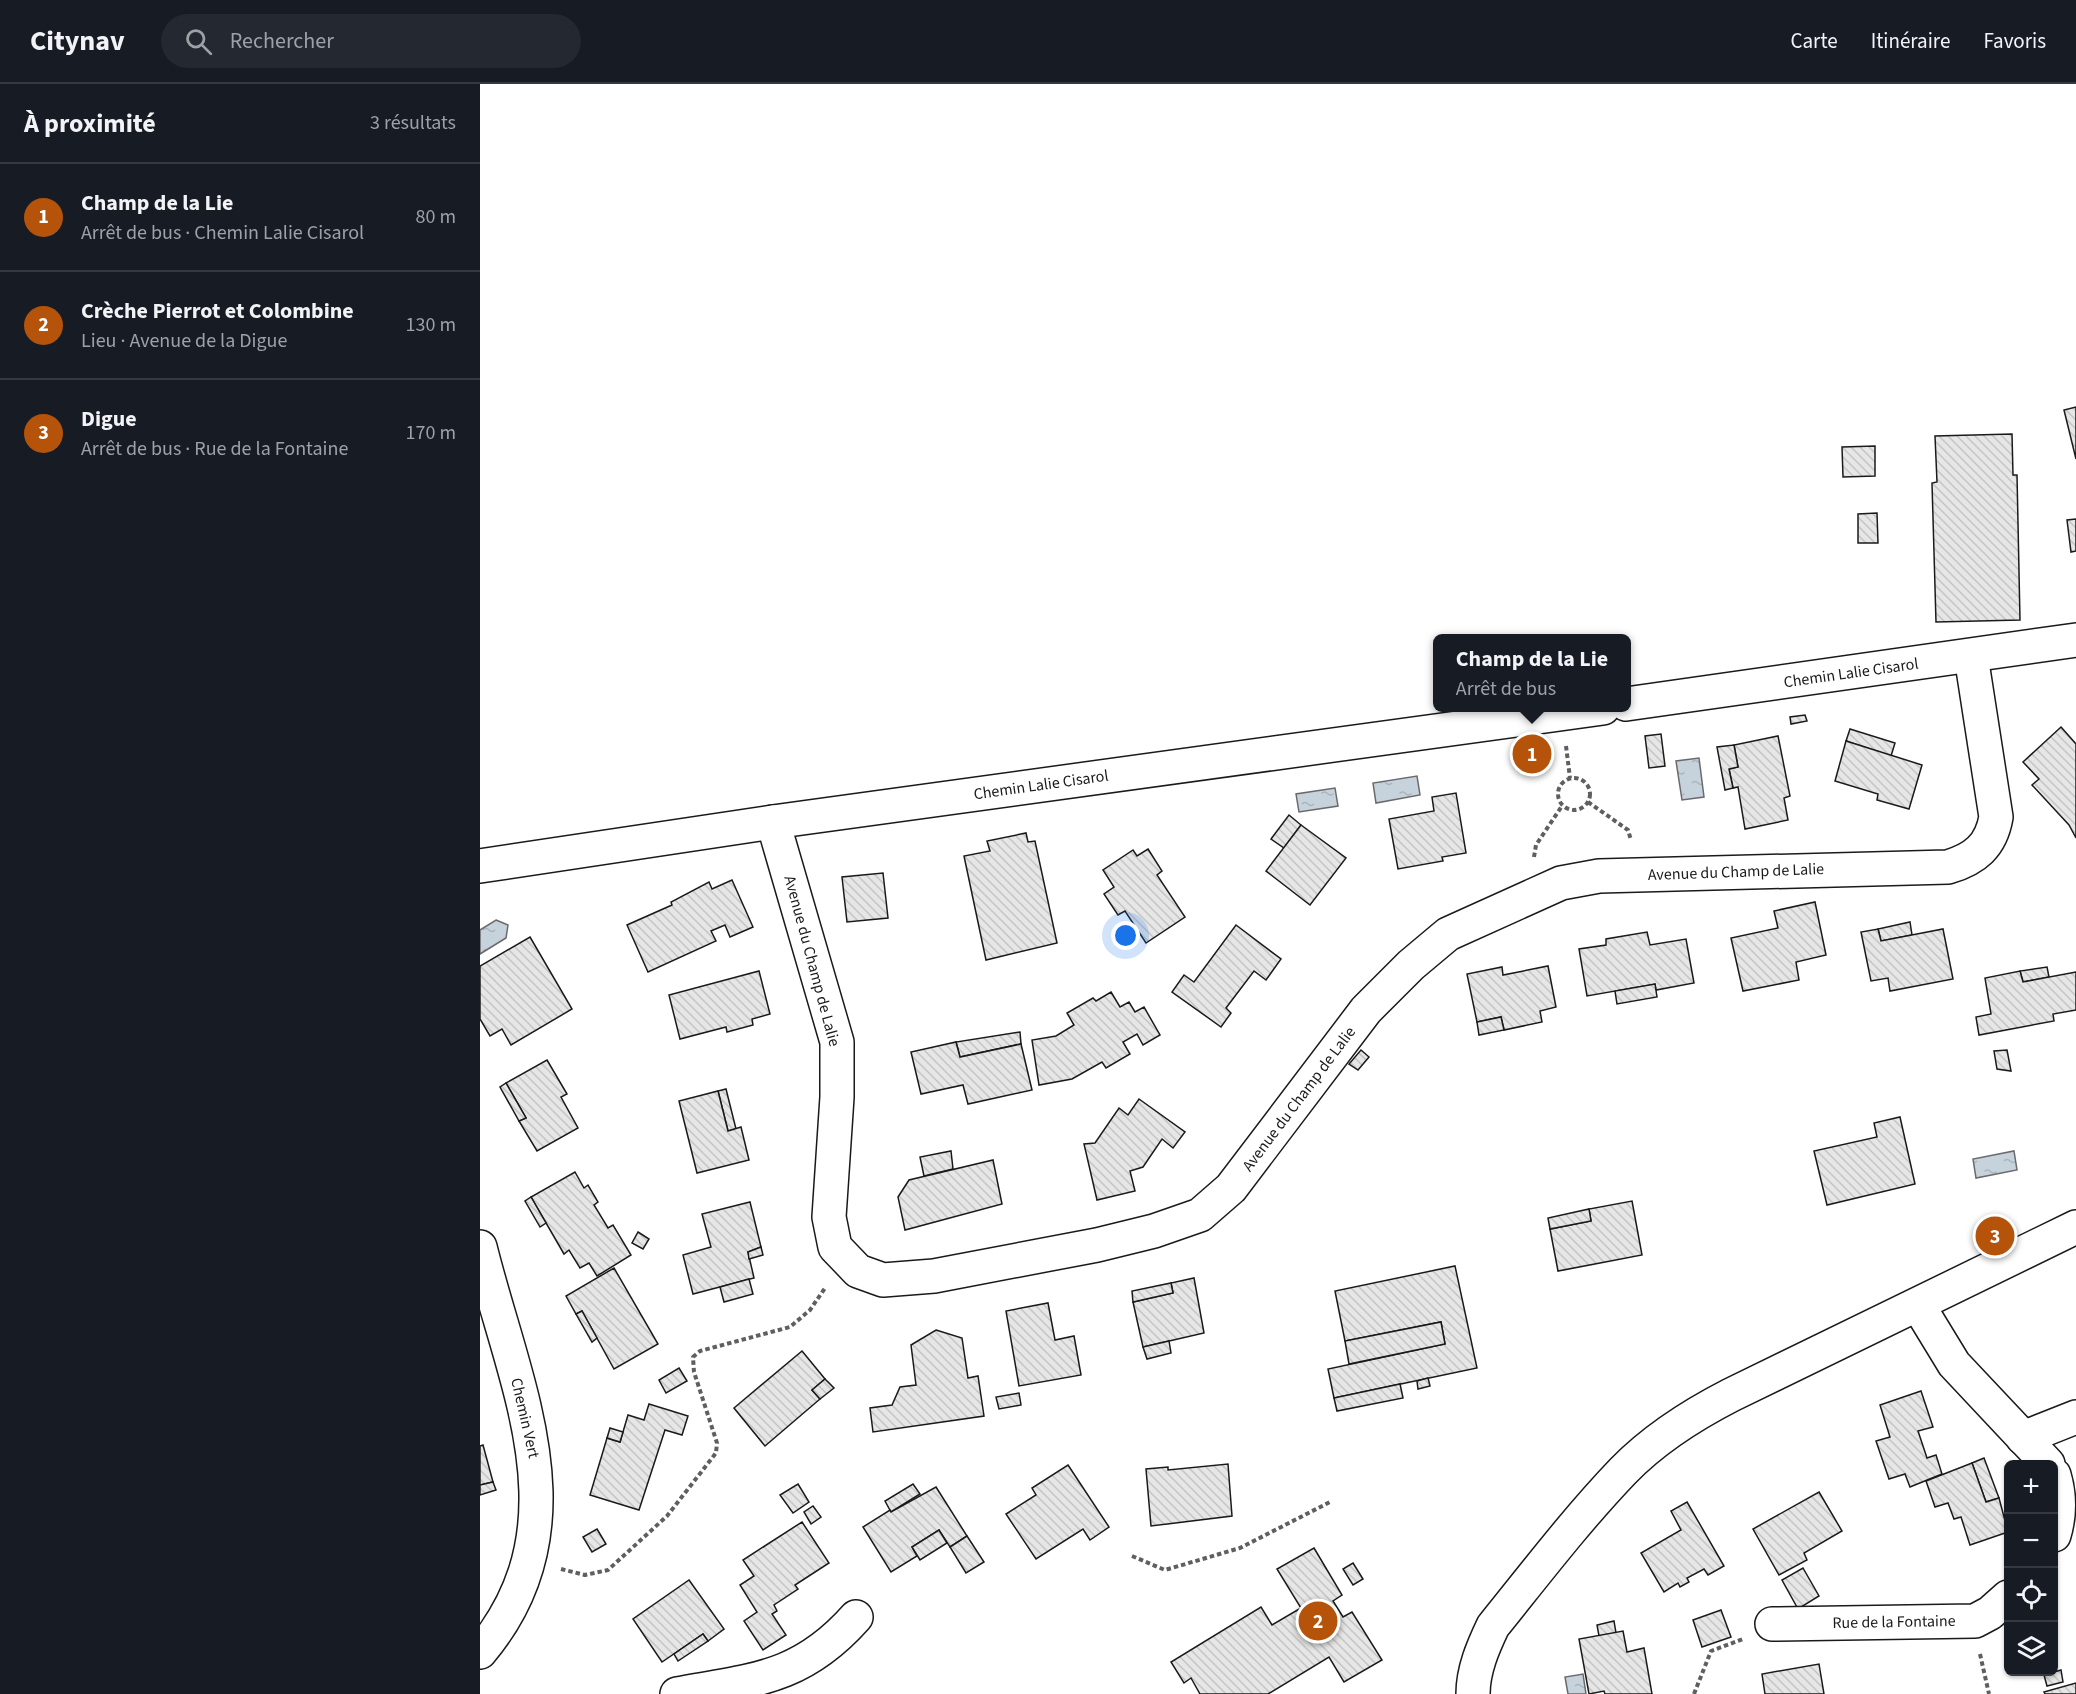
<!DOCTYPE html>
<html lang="fr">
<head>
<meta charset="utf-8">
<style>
	:root { --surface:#171b24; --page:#242831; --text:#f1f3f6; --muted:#9ea1a6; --line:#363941; --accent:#b45309 }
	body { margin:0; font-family:"Source Sans 3",sans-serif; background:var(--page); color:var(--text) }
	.controls { position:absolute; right:18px; bottom:18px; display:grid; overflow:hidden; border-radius:9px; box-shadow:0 2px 4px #0004 }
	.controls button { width:54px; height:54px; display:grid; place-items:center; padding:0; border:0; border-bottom:2px solid var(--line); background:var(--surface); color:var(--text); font:30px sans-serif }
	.you { position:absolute; left:646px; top:852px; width:21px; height:21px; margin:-15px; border:4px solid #fff; border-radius:50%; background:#1a73e8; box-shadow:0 0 0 9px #1a73e833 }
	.badge { display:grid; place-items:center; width:39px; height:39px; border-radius:50%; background:var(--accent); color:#fff; font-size:20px; font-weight:700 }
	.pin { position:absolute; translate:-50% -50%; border:3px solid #fff; box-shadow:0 2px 6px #0006 }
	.popup { position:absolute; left:953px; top:550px; width:198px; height:78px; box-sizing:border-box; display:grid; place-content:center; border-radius:9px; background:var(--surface); filter:drop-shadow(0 2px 4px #0005); font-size:20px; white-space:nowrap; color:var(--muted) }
	.popup b { font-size:22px; color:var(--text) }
	.popup::after { content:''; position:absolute; left:50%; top:100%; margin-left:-12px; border:12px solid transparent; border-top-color:var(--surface) }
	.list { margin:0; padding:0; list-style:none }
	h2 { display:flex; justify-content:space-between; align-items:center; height:78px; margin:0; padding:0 24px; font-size:26px }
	h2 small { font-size:20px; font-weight:400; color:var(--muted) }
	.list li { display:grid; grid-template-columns:39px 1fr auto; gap:18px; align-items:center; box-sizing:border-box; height:108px; padding:0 24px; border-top:2px solid var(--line) }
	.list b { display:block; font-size:22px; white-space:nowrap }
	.list p { margin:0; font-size:20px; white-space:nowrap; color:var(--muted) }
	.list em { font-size:20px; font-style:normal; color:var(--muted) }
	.icon { flex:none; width:33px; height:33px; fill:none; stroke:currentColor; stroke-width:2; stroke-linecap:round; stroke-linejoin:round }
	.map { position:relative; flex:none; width:1596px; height:1610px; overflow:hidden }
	header { display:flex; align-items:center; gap:36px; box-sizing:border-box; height:84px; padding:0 30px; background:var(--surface); border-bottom:2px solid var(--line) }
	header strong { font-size:28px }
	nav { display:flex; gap:33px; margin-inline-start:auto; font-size:21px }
	.search { width:420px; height:54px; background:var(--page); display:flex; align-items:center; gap:15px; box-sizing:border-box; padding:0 21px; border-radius:33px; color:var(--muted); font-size:22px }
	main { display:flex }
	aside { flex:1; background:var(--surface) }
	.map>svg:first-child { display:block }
	.water { fill:url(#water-ripples); stroke:#6a6a6a; stroke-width:1.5 }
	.building { fill:url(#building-back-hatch); stroke:#1a1a1a; stroke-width:1.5 }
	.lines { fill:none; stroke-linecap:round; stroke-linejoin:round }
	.street-casing { stroke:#1a1a1a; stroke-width:36 }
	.path { stroke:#5f5f5f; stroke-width:4; stroke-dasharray:4.5 3; stroke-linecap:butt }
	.street { stroke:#fff; stroke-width:33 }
	.labels { text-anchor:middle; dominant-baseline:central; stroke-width:4.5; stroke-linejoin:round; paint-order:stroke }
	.street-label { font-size:16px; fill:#1a1a1a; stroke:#fff }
</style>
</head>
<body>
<header>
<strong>Citynav</strong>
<div class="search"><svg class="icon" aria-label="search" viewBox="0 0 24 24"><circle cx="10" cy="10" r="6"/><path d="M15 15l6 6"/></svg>Rechercher</div>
<nav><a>Carte</a><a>Itinéraire</a><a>Favoris</a></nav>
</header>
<main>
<aside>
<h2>À proximité<small>3 résultats</small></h2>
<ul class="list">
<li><span class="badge">1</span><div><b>Champ de la Lie</b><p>Arrêt de bus · Chemin Lalie Cisarol</p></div><em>80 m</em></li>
<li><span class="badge">2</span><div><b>Crèche Pierrot et Colombine</b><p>Lieu · Avenue de la Digue</p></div><em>130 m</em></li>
<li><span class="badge">3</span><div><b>Digue</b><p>Arrêt de bus · Rue de la Fontaine</p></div><em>170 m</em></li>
</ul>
</aside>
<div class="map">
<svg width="1596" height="1610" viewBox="0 0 1596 1610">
	<defs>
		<pattern id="water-ripples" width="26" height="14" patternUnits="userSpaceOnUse" patternTransform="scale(1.5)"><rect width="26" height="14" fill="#c6d2dc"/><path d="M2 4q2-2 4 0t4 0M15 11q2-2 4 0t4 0" fill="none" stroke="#aab4bc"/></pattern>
		<pattern id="building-back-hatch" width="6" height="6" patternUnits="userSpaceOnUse" patternTransform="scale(1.5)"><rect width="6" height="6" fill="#e6e6e6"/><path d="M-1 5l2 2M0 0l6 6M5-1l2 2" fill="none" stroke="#c5c5c5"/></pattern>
	</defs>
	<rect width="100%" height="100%" fill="#fff"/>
	<g class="water">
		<path d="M1219 674 1224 713 1202 716 1196 677Z"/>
		<path d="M937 692 940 711 896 719 893 699Z"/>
		<path d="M855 704 858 722 819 728 816 710Z"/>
		<path d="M16 836 28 841 26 854 0 870V846Z"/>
		<path d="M1534 1067 1537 1086 1496 1094 1493 1075Z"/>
		<path d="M1103 1590 1106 1610H1088L1085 1593Z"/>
	</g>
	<g class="building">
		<path d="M1596 323V375L1584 326Z"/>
		<path d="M1532 350 1533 391H1537L1540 536 1456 538 1452 399 1457 398 1455 352Z"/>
		<path d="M1395 362V392L1363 393 1362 363Z"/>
		<path d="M1397 429 1398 459H1378V430Z"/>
		<path d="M1596 435V467L1591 468 1587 436Z"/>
		<path d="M1325 631 1327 637 1311 640 1310 633Z"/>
		<path d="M1581 643 1596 660V754L1589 741 1552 701 1559 695 1543 678Z"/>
		<path d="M1370 645 1415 659 1411 672 1366 657Z"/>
		<path d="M1181 650 1185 682 1169 684 1165 652Z"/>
		<path d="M1298 652 1310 712 1304 714 1308 736 1265 745 1258 703 1253 704 1249 685 1258 683 1254 661Z"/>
		<path d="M1366 657 1442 681 1429 725 1397 716 1398 710 1355 697Z"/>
		<path d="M1254 661 1258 683 1249 685 1253 704 1245 706 1237 663Z"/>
		<path d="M976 709 986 769 962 773 963 777 918 785 909 735 954 727 952 713Z"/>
		<path d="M809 731 821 741 804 764 791 755Z"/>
		<path d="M821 741 866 774 830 821 786 787Z"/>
		<path d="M546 749 548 758 555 757 577 859 506 876 484 772 510 767 507 757Z"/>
		<path d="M668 765 682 787 677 791 705 833 666 859 645 827 638 831 624 810 634 803 623 786 653 766 657 772Z"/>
		<path d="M403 789 408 834 367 838 362 793Z"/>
		<path d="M252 796 273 843 250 853 245 841 231 847 236 857 168 888 147 841 192 821 191 818 229 798 232 805Z"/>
		<path d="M1335 818 1346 871 1316 878 1319 896 1263 907 1251 854 1298 844 1294 827Z"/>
		<path d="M1430 838 1432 851 1401 857 1398 845Z"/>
		<path d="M756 841 801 875 786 896 774 887 746 924 751 929 741 943 692 908 704 891 714 898Z"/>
		<path d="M1398 845 1401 857 1463 845 1473 895 1410 907 1408 894 1391 897 1381 848Z"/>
		<path d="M1167 848 1170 861 1206 855 1214 899 1176 906 1175 900 1107 912 1099 865 1126 861V855Z"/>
		<path d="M50 853 92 925 31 961 22 945 10 952 0 935V882Z"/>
		<path d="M1068 882 1076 923 1060 927 1062 938 1024 946 1021 933 997 938 987 890 1022 883 1023 891Z"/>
		<path d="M1567 883 1569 893 1543 898 1540 887Z"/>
		<path d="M279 887 290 930 272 935 273 941 247 948 246 943 200 955 189 911Z"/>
		<path d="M1540 887 1543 898 1596 888V926L1573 930 1574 937 1499 951 1496 933 1511 930 1505 894Z"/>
		<path d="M1175 900 1177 913 1137 920 1135 907Z"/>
		<path d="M631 908 640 923 649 918 655 928 664 923 680 951 663 961 657 950 643 958 650 970 626 984 622 978 592 995 559 1001 552 956 576 952 594 941 587 929 613 914 616 917Z"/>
		<path d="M1021 933 1024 946 999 951 997 938Z"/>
		<path d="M540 948 541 960 480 973 476 958Z"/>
		<path d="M476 958 480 973 541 960 552 1006 488 1020 483 1001 441 1010 431 968Z"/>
		<path d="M881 966 889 973 878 986 869 980Z"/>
		<path d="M1527 966 1531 987 1517 985 1514 967Z"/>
		<path d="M67 976 87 1010 81 1013 98 1044 57 1067 39 1037 46 1034 26 999Z"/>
		<path d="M26 999 46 1034 39 1037 20 1003Z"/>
		<path d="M246 1005 256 1045 248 1047 238 1007Z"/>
		<path d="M238 1007 248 1047 261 1043 269 1076 217 1089 199 1017Z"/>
		<path d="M659 1015 705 1048 693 1064 682 1055 663 1083 650 1087 655 1107 617 1116 604 1060 615 1059 639 1024 648 1031Z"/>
		<path d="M1420 1033 1435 1100 1347 1121 1334 1067 1397 1053 1394 1039Z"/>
		<path d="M471 1067 473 1085 444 1092 440 1073Z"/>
		<path d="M513 1076 522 1120 425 1146 418 1113 429 1096Z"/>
		<path d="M95 1088 104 1104 108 1101 118 1118 114 1121 128 1144 133 1141 151 1171 117 1192 109 1179 100 1184 89 1166 84 1170 51 1113Z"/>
		<path d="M51 1113 66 1139 60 1143 45 1117Z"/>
		<path d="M1152 1117 1162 1171 1078 1187 1070 1145 1111 1137 1109 1125Z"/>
		<path d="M270 1118 281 1163 268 1168 274 1194 213 1210 203 1171 231 1163 222 1130Z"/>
		<path d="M1109 1125 1111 1137 1070 1145 1068 1134Z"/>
		<path d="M158 1148 169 1155 163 1165 152 1159Z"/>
		<path d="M281 1163 283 1171 269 1175 268 1168Z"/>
		<path d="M975 1182 997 1284 854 1314 848 1285 965 1260 961 1238 865 1257 855 1207Z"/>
		<path d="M134 1184 178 1260 134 1285 102 1227 96 1230 86 1212Z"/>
		<path d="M714 1194 724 1249 663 1263 653 1218 693 1209 691 1199Z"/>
		<path d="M269 1195 273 1210 244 1218 240 1203Z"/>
		<path d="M691 1199 693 1209 653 1218 652 1207Z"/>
		<path d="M568 1219 575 1256 594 1252 601 1291 539 1302 526 1227Z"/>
		<path d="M102 1227 117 1254 112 1258 96 1230Z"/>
		<path d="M961 1238 965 1260 869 1280 865 1257Z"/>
		<path d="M456 1246 482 1254 488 1294 498 1292 504 1332 393 1348 390 1324 412 1321 420 1303 436 1301 431 1261Z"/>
		<path d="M689 1257 691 1269 667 1275 663 1263Z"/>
		<path d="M322 1267 345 1295 332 1306 340 1315 285 1362 254 1324Z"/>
		<path d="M199 1284 207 1297 186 1309 179 1296Z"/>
		<path d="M948 1294 950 1302 938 1305 937 1297Z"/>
		<path d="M345 1295 354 1304 340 1315 332 1306Z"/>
		<path d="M920 1300 923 1314 857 1327 854 1314Z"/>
		<path d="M1441 1307 1453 1343 1438 1347 1447 1374 1456 1371 1462 1390 1430 1403 1425 1390 1409 1395 1396 1357 1410 1353 1400 1321Z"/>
		<path d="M539 1309 541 1321 519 1325 516 1313Z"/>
		<path d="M169 1320 208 1332 202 1351 185 1346 159 1426 110 1411 127 1354 140 1358 148 1331 164 1336Z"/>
		<path d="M130 1344 143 1348 140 1358 127 1354Z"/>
		<path d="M3 1361 13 1398 0 1401V1362Z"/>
		<path d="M1504 1374 1519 1414 1506 1418 1492 1379Z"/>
		<path d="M1492 1379 1506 1418 1519 1414 1528 1448 1490 1461 1481 1433 1474 1435 1468 1419 1455 1423 1446 1397Z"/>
		<path d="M748 1380 752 1432 671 1442 666 1385 688 1383V1386Z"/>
		<path d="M588 1381 629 1443 610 1456 603 1445 556 1475 526 1430 556 1411 552 1404Z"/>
		<path d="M13 1398 16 1406 0 1411V1401Z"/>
		<path d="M318 1400 329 1418 313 1429 300 1411Z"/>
		<path d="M433 1400 440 1410 411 1428 405 1417Z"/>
		<path d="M456 1403 487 1452 470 1463 459 1446 432 1463 437 1472 411 1488 383 1443 410 1426 411 1428Z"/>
		<path d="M1339 1408 1362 1447 1324 1469 1327 1476 1299 1491 1273 1445Z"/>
		<path d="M1207 1418 1244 1482 1228 1491 1224 1485 1207 1494 1209 1498 1200 1503 1198 1499 1184 1508 1161 1469 1201 1446 1191 1427Z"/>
		<path d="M333 1422 341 1433 331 1440 324 1428Z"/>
		<path d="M322 1438 349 1479 315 1501 318 1505 294 1521 297 1527 292 1530 306 1551 283 1566 264 1537 277 1528 260 1501 274 1492 263 1476Z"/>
		<path d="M117 1445 126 1460 112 1468 103 1453Z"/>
		<path d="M459 1446 467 1459 440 1476 432 1463Z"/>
		<path d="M487 1452 504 1478 486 1489 470 1463Z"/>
		<path d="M834 1464 862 1511 853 1517 863 1533 872 1528 902 1576 864 1598 849 1573 788 1610H720L711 1594 704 1599 691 1578 781 1523 792 1541 821 1524 797 1485Z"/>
		<path d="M873 1479 883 1495 873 1501 863 1485Z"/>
		<path d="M1323 1484 1339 1512 1318 1525 1302 1496Z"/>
		<path d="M209 1496 244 1545 228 1557 223 1550 182 1578 153 1535Z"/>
		<path d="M1241 1526 1251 1553 1222 1563 1213 1536Z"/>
		<path d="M1134 1537 1136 1549 1119 1552 1117 1541Z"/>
		<path d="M1143 1547 1147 1568 1164 1564 1172 1610H1125L1124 1607 1109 1610 1099 1555Z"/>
		<path d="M223 1550 228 1557 198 1577 194 1570Z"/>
		<path d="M1339 1580 1344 1610H1285L1282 1590Z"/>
		<path d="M1581 1586 1583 1598 1567 1602 1564 1591Z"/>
		<path d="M1596 1599V1610H1565L1564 1608Z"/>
	</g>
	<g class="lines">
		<defs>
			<g id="street">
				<path d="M1146 620 1596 556"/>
				<path d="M293 738 357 958V1013L349 1133 355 1163 378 1187 403 1196 454 1192 617 1161 674 1147 720 1131 751 1104 886 926 931 881 968 850 1081 799 1119 792 1468 783C1495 775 1511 762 1516 733L1491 572"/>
				<path d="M0 782 293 738 1123 624"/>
				<path d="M0 1163C34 1301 107 1442 0 1568"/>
				<path d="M1438 1221 1474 1280 1568 1380"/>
				<path d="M1543 1354 1596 1333"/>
				<path d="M1574 1391C1580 1411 1580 1431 1574 1451"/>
				<path d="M1292 1540 1495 1537 1510 1529 1528 1513"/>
				<path d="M197 1610C274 1596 321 1595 376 1533"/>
				<path d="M993 1610C993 1586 1003 1563 1013 1542 1055 1490 1097 1435 1143 1387 1174 1355 1212 1331 1251 1311L1596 1143"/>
			</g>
		</defs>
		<use href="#street" class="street-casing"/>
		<g class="path">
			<path d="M1086 662 1090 694"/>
			<circle cx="1094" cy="710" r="16"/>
			<path d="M1108 718 1148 746 1151 756"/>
			<path d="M1054 773 1056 761 1082 722"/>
			<path d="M652 1472 685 1486 760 1464 852 1417"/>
			<path d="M81 1485 105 1491 128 1486 187 1432 236 1369 237 1359 214 1288 213 1273 220 1267 310 1243 330 1226 345 1204"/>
			<path d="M1500 1570 1509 1610"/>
			<path d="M1214 1610 1231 1567 1263 1555"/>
		</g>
		<use href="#street" class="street"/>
	</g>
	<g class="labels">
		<g class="street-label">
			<text transform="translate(1371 589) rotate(-8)">Chemin Lalie Cisarol</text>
			<text transform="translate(561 701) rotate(-8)">Chemin Lalie Cisarol</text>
			<text transform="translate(1256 788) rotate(-2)">Avenue du Champ de Lalie</text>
			<text transform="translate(332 877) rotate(75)">Avenue du Champ de Lalie</text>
			<text transform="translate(819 1015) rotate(-53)">Avenue du Champ de Lalie</text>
			<text transform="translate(45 1334) rotate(77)">Chemin Vert</text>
			<text transform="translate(1414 1538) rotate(-1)">Rue de la Fontaine</text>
		</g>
	</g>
</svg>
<div class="controls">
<button>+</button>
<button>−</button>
<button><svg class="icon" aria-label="locate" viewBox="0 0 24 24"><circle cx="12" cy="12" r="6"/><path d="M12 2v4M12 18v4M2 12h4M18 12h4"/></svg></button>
<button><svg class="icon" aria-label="layers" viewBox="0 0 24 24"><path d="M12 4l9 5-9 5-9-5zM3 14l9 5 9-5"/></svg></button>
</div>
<div class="you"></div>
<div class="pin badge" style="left:1052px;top:670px">1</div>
<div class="popup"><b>Champ de la Lie</b>Arrêt de bus</div>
<div class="pin badge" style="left:838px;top:1537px">2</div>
<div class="pin badge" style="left:1515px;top:1152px">3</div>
</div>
</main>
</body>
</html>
